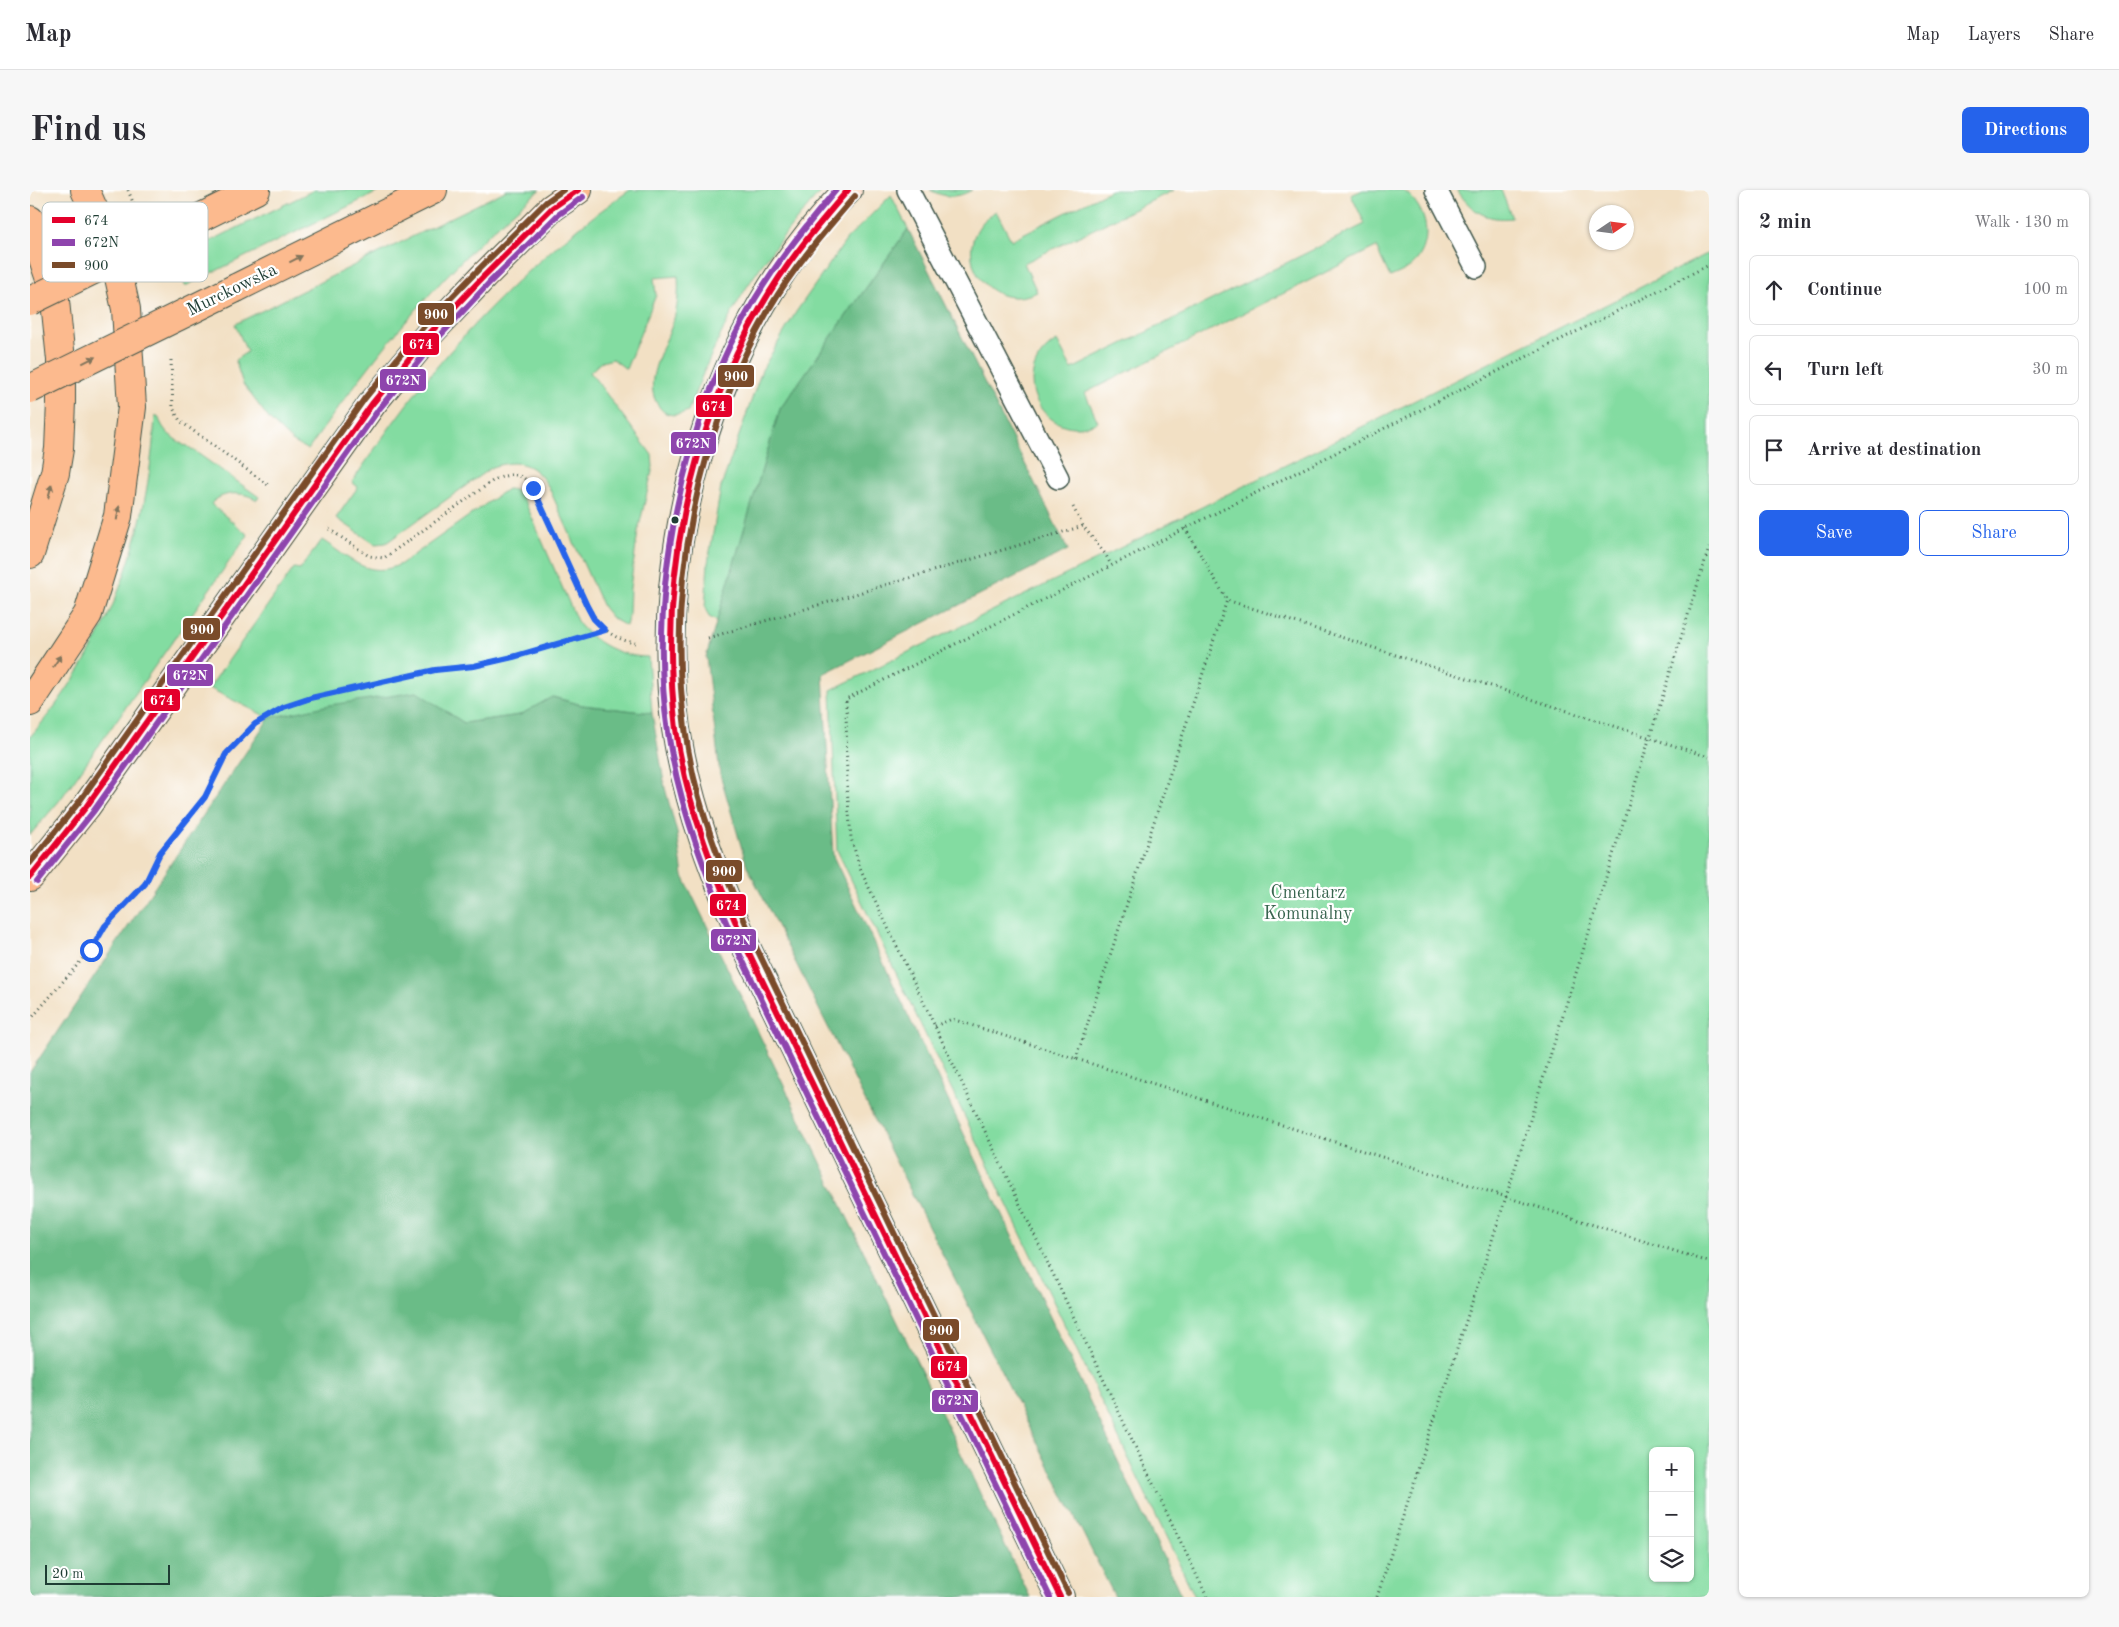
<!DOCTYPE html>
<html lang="en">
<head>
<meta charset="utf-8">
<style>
	:root { --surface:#fff; --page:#f7f7f7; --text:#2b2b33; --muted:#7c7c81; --line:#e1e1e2; --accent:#2563eb }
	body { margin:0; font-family:"Old Standard TT",serif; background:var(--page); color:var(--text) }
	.controls { position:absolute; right:15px; bottom:15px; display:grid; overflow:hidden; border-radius:8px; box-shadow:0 1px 4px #0004 }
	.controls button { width:45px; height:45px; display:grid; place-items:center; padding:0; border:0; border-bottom:1px solid var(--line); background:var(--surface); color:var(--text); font:25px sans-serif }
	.compass { position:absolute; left:1559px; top:15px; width:45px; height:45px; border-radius:50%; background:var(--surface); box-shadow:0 1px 4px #0004; rotate:77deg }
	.scale { position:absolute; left:15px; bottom:12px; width:125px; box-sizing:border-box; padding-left:5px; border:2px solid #1f3d34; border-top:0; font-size:14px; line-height:18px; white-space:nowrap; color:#1f3d34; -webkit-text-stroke:4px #fff; paint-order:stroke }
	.stop { position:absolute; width:15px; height:15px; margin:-11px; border:4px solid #2563eb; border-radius:50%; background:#fff }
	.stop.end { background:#2563eb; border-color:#fff; box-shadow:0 1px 5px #0008 }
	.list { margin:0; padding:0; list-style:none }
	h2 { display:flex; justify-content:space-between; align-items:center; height:65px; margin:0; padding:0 20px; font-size:21px }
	h2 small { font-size:16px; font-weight:400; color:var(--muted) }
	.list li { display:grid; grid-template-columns:32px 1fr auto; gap:15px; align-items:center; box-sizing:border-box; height:70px; margin:0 10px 10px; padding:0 10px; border:1px solid var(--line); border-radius:8px }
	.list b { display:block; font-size:19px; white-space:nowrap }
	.list em { font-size:16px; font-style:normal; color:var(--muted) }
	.actions { display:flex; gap:10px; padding:15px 20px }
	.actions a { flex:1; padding:11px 0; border:1px solid var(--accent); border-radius:8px; text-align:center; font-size:18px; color:var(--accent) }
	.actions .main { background:var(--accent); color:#fff }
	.icon { flex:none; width:28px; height:28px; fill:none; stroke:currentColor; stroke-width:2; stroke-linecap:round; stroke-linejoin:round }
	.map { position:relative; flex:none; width:1679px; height:1407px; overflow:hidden; border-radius:8px }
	header { display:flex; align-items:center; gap:30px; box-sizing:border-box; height:70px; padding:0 25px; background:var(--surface); border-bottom:1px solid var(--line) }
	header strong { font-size:24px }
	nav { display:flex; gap:28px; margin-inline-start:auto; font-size:18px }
	.intro { display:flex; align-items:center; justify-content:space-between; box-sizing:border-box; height:120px; padding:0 30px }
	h1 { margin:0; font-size:35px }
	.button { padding:12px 22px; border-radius:8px; background:var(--accent); color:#fff; font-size:18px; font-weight:700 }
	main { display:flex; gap:30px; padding:0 30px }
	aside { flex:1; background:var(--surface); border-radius:8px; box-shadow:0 1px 4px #0004 }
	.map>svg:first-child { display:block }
	.green { fill:#83dca1; stroke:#518c6a; fill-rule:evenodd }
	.forest { fill:#6abc87; stroke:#447c5e }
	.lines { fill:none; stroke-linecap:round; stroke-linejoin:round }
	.lane-casing { stroke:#3f554a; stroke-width:24 }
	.secondary-casing { stroke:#3f554a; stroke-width:30 }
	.primary-casing { stroke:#3f554a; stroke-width:30 }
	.highway-casing { stroke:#3f554a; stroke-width:30 }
	.path { stroke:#3f554a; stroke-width:3; stroke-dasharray:1 4; stroke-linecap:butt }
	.lane { stroke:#fff; stroke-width:21 }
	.secondary { stroke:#fee3d2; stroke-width:28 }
	.primary { stroke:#fcba8e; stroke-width:28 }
	.highway { stroke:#fcba8e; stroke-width:28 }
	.primary-bridge-casing { stroke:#3f554a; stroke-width:30; stroke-linecap:butt }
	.primary-bridge { stroke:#fcba8e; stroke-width:28 }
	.bus-1-casing { stroke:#fff; stroke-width:10 }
	.bus-2-casing { stroke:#fff; stroke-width:10 }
	.bus-3-casing { stroke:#fff; stroke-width:10 }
	.bus-1 { stroke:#e4002b; stroke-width:6 }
	.bus-2 { stroke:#8e44ad; stroke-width:6 }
	.bus-3 { stroke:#7a4b2a; stroke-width:6 }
	.oneway { fill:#82755c }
	.route { stroke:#2563eb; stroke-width:6 }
	.bus-dot { fill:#1f3d34; stroke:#fff; stroke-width:2 }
	.labels { text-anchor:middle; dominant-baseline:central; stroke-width:4.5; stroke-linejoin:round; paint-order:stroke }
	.street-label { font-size:18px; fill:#1f3d34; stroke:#fff }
	.park-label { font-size:18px; fill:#38654f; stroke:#fff }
	.key { fill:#fff; stroke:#bcc5c2; stroke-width:1 }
	.key-label { font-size:14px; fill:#1f3d34 }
	.line-badge { stroke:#fff; stroke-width:2 }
	.badge-label { font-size:14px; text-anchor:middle; font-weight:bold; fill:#fff }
</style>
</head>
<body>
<header>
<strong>Map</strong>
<nav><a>Map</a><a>Layers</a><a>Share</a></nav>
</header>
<div class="intro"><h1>Find us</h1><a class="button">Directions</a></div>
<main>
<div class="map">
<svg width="1679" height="1407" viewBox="0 0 1679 1407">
	<rect width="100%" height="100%" fill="#fff"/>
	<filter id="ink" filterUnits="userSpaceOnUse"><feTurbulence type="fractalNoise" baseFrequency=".02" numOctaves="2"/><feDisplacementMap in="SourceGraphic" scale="10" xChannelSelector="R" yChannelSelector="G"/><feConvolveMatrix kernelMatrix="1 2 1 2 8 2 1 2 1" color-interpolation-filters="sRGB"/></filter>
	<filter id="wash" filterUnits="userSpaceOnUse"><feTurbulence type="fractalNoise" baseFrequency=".0096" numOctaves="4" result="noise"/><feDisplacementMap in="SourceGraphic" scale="20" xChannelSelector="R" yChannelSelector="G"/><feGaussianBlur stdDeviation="1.12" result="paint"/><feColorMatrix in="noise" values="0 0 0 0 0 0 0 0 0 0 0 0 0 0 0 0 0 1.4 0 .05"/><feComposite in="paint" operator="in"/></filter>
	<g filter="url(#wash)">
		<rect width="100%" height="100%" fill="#f2e0c4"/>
		<g class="green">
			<path d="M284 0H352L155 96 148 67Z"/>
			<path d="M477 0H510C419 72 344 165 278 260L262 251 240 230 213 194 205 170 217 162 205 134Z"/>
			<path d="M600 0H792C764 32 738 64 715 100 692 138 674 179 658 221 648 225 638 228 630 218 610 193 635 158 643 132 648 116 649 102 648 86L624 88 626 105 596 179 583 169 571 172 560 182 622 265 623 277 608 341 600 398 599 424 596 436 582 428 573 417 520 300C506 274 490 268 462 277L356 353 345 354 306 328 328 297 322 292C340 266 357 240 377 214 440 132 514 59 600 0Z"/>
			<path d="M900 0H942C928 8 915 8 900 0Z"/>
			<path d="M1081 0H1144L994 73 1007 102C953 127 914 53 966 21L981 50Z"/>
			<path d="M1333 0C1344 0 1361 0 1371 0 1379 3 1384 10 1388 16 1400 35 1399 61 1381 76 1375 81 1367 84 1360 87L1346 57 1055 203 1068 232C1014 257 974 182 1027 151L1042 179 1335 34 1321 5Z"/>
			<path d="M1427 0H1471L1482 28C1456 31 1441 21 1427 0Z"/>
			<path d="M861 5 878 39 750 219 687 431 679 427 675 418 678 373 691 297 732 180 766 122 817 49Z"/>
			<path d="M1679 63V1407H1165L807 660 801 500 1076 365ZM1623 1261H1660V1388H1623Z"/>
			<path d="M125 226H128C133 242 142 247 155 256L156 255 229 307 227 310C213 301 192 301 181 314L218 345 30 610 0 645V547C80 455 118 347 125 226Z"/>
			<path d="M477 299C488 299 491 305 496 314L547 431C563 453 591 467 618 467L622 523 552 515 523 507 490 525 434 533 386 502 239 528 179 498 264 378 270 379 292 350C320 368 338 390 371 374Z"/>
		</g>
		<g class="forest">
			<path d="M878 39 1038 360 793 484 803 666 1152 1407H1085L717 676 690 584 676 467 750 219Z"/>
			<path d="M387 502 434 533 490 525 522 507 552 515 622 523 635 598 647 643 653 686 1000 1407H0V882L239 528 300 515Z"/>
		</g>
	</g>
	<g filter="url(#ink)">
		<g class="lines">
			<defs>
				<g id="lane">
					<path d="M878 0 1028 288"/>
					<path d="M1406 0 1446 77"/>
				</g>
				<path id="secondary" d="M818 0C686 133 620 354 646 539 658 617 686 689 718 761L1030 1407"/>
				<g id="primary">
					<path d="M137 44 226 0"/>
					<path d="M206 98 403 0"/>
				</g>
				<g id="highway">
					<path d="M0 30 24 101 31 170V212L29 259 25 283 0 364"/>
					<path d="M0 512 58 424 88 326 102 217 96 119 84 65 55 0"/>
					<path d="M0 687 56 617 342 214 401 142 454 86 522 18 548 0"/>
				</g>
			</defs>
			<use href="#lane" class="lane-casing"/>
			<use href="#secondary" class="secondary-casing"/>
			<use href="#primary" class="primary-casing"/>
			<use href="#highway" class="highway-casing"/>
			<g class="path">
				<path d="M98 0 106 20"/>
				<path d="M141 170 143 218 150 231 238 295"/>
				<path d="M1043 317 1053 336 1076 365 1081 375"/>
				<path d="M1155 338 1197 410 1679 567"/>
				<path d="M299 339 339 366 354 368 464 290C481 283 491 281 503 298L557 416C570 437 580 448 605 453"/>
				<path d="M678 448 1053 336"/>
				<path d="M0 830 61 759 75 736 115 695 130 663 175 607 195 564 225 534 254 517 281 508 405 480 444 476 483 467 575 440"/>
				<path d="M905 836 922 829 1679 1072"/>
				<path d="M1046 869 1197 410"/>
				<path d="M1177 1407 831 681 821 648 817 597 816 509 1679 75"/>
				<path d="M1347 1407 1476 1007 1679 358"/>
			</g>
			<use href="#lane" class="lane"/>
			<use href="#secondary" class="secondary"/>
			<use href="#primary" class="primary"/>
			<use href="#highway" class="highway"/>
			<defs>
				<g id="primary-bridge">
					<path d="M0 111 137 44"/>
					<path d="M0 199 206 98"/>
				</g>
			</defs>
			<use href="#primary-bridge" class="primary-bridge-casing"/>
			<use href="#primary-bridge" class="primary-bridge"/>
			<defs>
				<g id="bus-1">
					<path d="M818 0C787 36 756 73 732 115 659 241 628 394 646 539 656 616 687 690 718 761L1030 1407"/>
					<path d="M0 687 56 617 342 214 401 142 454 86 522 18 548 0"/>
				</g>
				<g id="bus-2">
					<path d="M806 0C777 35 749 69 725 109 653 228 617 404 638 542 649 619 679 693 710 765L1020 1407"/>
					<path d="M7 692 63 622 349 219 408 148 460 92 528 25 553 7"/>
				</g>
				<g id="bus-3">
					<path d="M825 6C794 42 763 78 739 119 668 244 636 395 655 538 664 614 695 687 726 757L1038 1403"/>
					<path d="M0 673 49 612 335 208 394 136 448 80 516 12 533 0"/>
				</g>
			</defs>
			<use href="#bus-1" class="bus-1-casing"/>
			<use href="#bus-2" class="bus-2-casing"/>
			<use href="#bus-3" class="bus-3-casing"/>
			<use href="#bus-1" class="bus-1"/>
			<use href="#bus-2" class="bus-2"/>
			<use href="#bus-3" class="bus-3"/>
		</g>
		<defs><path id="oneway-solid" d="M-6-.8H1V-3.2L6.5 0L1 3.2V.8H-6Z" transform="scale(1.25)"/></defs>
		<g class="oneway">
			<use href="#oneway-solid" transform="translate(266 69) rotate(-27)"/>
			<use href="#oneway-solid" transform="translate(59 170) rotate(-26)"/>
			<use href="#oneway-solid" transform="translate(20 301) rotate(-75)"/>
			<use href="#oneway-solid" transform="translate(88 323) rotate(-80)"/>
			<use href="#oneway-solid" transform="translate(27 471) rotate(-57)"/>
		</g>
	</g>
	<g class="lines" filter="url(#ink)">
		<path class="route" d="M61 760 75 736 115 694 130 663 175 607 196 564 225 534 254 517 281 508 405 480 444 476 483 467 575 440 564 429 557 416 503 298"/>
	</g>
	<circle class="bus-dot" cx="645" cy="330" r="4.5"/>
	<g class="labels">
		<g class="street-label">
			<text transform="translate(202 100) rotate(-26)">Murckowska</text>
		</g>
		<g class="park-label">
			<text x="1278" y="703">Cmentarz<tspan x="1278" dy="21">Komunalny</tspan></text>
		</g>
	</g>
	<rect x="12" y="12" width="166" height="80" rx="8" class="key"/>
	<rect x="22" y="27" width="23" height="6" fill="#e4002b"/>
	<rect x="22" y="49" width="23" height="7" fill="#8e44ad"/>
	<rect x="22" y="72" width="23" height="6" fill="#7a4b2a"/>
	<g class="key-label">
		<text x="54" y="35">674</text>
		<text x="54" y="57">672N</text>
		<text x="54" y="80">900</text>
	</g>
	<g class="line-badge">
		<rect x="387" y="112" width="38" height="24" rx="5" fill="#7a4b2a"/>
		<rect x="372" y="142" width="38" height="24" rx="5" fill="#e4002b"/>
		<rect x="687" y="174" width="38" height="24" rx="5" fill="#7a4b2a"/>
		<rect x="349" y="178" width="48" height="24" rx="5" fill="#8e44ad"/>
		<rect x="665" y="204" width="38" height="24" rx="5" fill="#e4002b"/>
		<rect x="640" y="241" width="47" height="24" rx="5" fill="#8e44ad"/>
		<rect x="152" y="427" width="39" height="24" rx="5" fill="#7a4b2a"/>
		<rect x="136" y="473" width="48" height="24" rx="5" fill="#8e44ad"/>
		<rect x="113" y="498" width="38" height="24" rx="5" fill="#e4002b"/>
		<rect x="675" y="669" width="38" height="24" rx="5" fill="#7a4b2a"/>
		<rect x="679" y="703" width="38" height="24" rx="5" fill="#e4002b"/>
		<rect x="680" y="738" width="47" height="24" rx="5" fill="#8e44ad"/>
		<rect x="892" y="1128" width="38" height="24" rx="5" fill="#7a4b2a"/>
		<rect x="900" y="1165" width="38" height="24" rx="5" fill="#e4002b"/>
		<rect x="901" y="1199" width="48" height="24" rx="5" fill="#8e44ad"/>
	</g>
	<g class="badge-label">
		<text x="406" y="129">900</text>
		<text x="391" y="159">674</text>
		<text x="706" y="191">900</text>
		<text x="373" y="195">672N</text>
		<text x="684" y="221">674</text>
		<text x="663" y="258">672N</text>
		<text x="172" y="444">900</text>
		<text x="160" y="490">672N</text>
		<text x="132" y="515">674</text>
		<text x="694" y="686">900</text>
		<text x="698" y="720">674</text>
		<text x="704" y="755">672N</text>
		<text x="911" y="1145">900</text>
		<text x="919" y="1181">674</text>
		<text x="925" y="1215">672N</text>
	</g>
</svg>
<div class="controls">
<button>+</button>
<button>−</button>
<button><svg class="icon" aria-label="layers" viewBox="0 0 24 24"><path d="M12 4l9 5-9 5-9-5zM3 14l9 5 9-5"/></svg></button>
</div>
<svg class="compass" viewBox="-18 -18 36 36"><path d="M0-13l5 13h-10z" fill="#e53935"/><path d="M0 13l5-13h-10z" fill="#7c7c81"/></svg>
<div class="scale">20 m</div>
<div class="stop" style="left:61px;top:760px"></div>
<div class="stop end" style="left:503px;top:298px"></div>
</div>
<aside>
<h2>2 min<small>Walk · 130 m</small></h2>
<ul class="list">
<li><svg class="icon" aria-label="ahead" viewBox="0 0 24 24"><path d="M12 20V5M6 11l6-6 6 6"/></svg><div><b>Continue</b></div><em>100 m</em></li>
<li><svg class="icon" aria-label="left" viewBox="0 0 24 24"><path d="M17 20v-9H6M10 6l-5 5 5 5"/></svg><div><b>Turn left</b></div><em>30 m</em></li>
<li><svg class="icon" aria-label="arrive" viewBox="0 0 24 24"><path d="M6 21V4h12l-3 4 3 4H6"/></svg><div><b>Arrive at destination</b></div></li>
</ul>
<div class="actions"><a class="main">Save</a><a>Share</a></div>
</aside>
</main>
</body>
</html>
